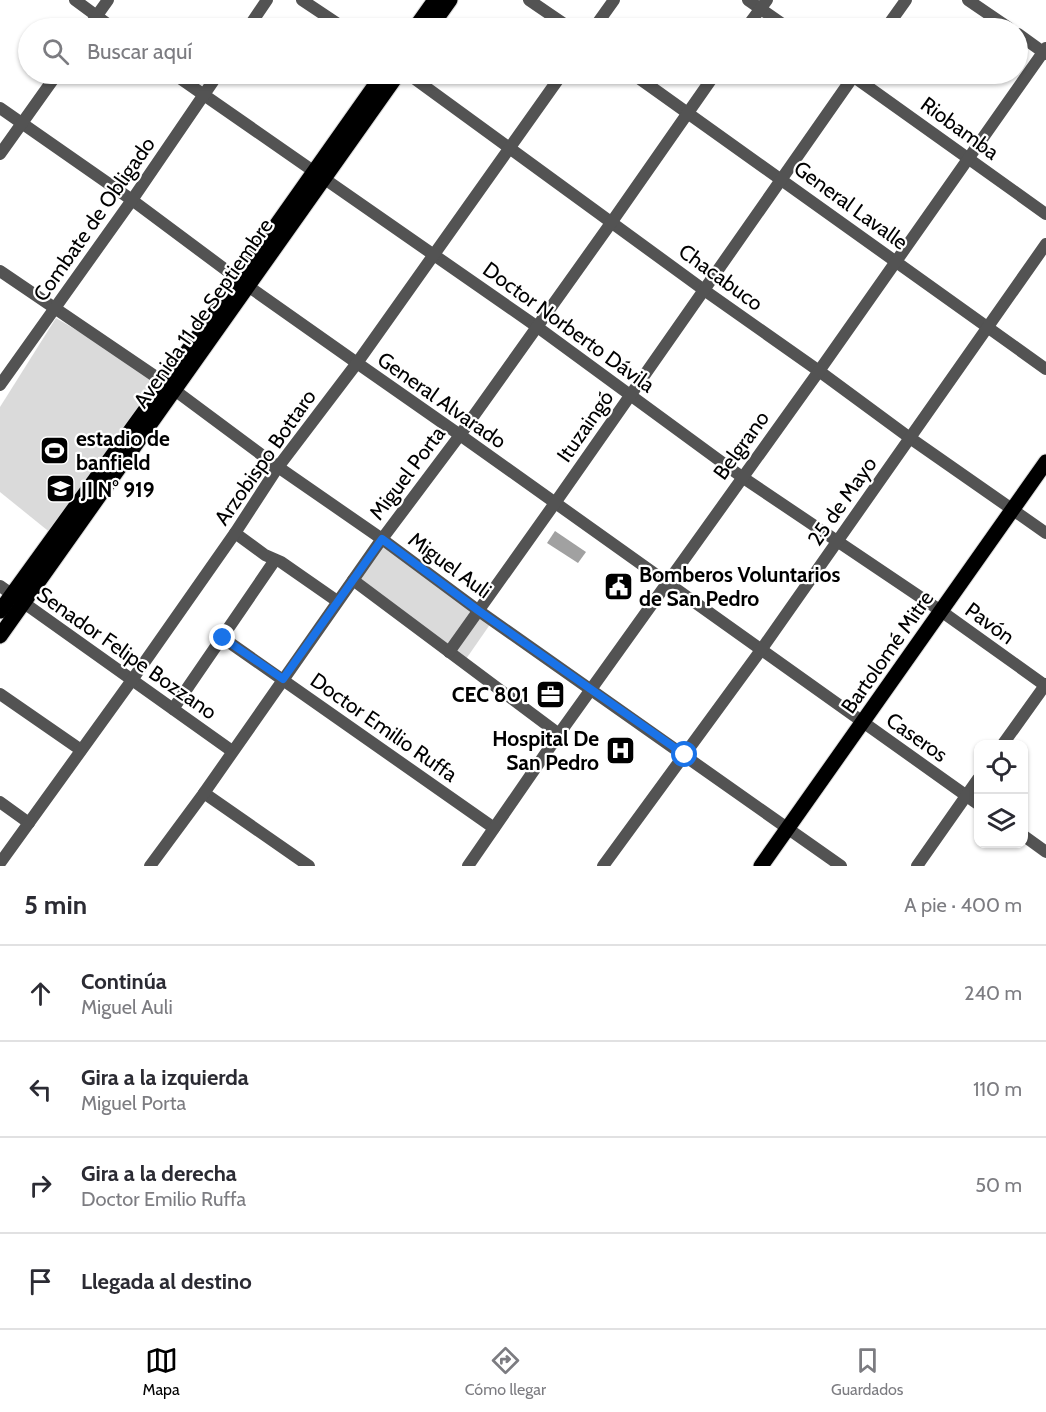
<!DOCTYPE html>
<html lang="es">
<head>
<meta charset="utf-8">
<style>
	:root { --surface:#fff; --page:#f2f2f3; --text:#2b2b33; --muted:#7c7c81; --line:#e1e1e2; --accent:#000 }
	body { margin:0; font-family:Cabin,sans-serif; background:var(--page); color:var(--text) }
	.controls { position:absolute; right:18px; bottom:18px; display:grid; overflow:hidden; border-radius:12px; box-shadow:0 2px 4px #0004 }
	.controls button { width:54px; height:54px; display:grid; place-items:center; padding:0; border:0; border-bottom:2px solid var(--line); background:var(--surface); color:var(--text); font:30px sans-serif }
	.stop { position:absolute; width:18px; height:18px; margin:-14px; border:4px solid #1a73e8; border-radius:50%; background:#fff }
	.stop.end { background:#1a73e8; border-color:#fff; box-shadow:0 2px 6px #0008 }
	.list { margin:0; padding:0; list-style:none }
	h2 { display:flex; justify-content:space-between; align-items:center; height:78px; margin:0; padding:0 24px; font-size:26px }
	h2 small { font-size:20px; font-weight:400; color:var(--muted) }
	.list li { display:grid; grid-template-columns:39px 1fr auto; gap:18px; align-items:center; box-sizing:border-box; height:96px; padding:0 24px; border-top:2px solid var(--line) }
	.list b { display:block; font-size:22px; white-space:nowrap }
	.list p { margin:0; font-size:20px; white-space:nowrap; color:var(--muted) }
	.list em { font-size:20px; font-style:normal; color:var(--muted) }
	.icon { flex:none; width:33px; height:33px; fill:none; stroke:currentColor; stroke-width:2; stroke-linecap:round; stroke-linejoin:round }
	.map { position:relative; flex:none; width:1046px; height:866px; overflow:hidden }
	.search { position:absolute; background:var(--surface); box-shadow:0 2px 4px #0004; left:18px; right:18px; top:18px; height:66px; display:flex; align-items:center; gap:15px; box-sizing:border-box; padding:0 21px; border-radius:33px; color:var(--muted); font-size:22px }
	.sheet { height:462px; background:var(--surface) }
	nav { display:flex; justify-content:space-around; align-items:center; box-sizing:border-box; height:84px; border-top:2px solid var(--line); background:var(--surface); font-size:16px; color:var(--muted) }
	nav a { display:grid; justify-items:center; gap:3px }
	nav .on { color:var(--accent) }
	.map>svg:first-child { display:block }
	.green { fill:#dadada }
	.water { fill:#a1a1a1 }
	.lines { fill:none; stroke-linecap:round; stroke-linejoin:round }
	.major-casing { stroke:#dbdbdb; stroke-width:17 }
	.minor { stroke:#535353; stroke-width:12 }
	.major { stroke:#000; stroke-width:15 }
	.route { stroke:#1a73e8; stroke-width:8 }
	.labels { text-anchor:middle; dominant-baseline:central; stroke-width:4.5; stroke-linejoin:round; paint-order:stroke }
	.street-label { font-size:21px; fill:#000; stroke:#fff }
	.poi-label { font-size:21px; font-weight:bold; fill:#000; stroke:#fff; text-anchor:start }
</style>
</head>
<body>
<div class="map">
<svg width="1046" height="866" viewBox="0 0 1046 866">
	<rect width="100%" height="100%" fill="#fff"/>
	<g class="green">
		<path d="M56 318 159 379 52 534 0 492V407Z"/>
		<path d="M379 543 491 623 466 659 357 580Z"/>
	</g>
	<path class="water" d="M555 531 586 552 578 563 547 543Z"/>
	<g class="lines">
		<defs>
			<g id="major">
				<path d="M415 28 435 0"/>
				<path d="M430 28 450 0"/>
				<path d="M0 611 165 383 383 74"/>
				<path d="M0 636 398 74"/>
				<path d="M761 866 1046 462"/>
			</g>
		</defs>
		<use href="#major" class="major-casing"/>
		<g class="minor">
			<path d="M75 0 113 28"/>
			<path d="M302 0 344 28"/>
			<path d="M529 0 570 28"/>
			<path d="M748 0 788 28"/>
			<path d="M968 0 1009 28"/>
			<path d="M88 28 108 0"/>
			<path d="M248 28 267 0"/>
			<path d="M594 28 614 0"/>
			<path d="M746 28 767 0"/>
			<path d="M886 28 906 0"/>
			<path d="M1018 34 1046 54"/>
			<path d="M174 74 204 95 536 326 742 477 941 611 1046 686"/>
			<path d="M408 74 704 290 819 371 910 438 1046 533"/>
			<path d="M633 74 1046 369"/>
			<path d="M850 74 1046 214"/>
			<path d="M0 108 132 200 238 279 357 363 460 435 978 804"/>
			<path d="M0 154 57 74"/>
			<path d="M0 271 165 383 278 467 382 539 479 611 841 866"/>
			<path d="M0 385 132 200 218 74"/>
			<path d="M235 533 265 555 281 562 337 601"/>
			<path d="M353 580 559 734"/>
			<path d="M0 586 232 751"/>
			<path d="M223 638 494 828"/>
			<path d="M449 652 555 503 855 74"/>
			<path d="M0 694 81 750"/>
			<path d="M173 709 275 560"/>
			<path d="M1003 744 1046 684"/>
			<path d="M204 793 309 866"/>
			<path d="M0 802 29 823"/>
			<path d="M1024 836 1046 852"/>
			<path d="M0 863 132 680 235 533 278 467 357 363 562 74"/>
			<path d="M150 866 204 793 379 543 460 435 611 223 715 74"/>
			<path d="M468 866 559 734 819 371 1046 48"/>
			<path d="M603 866 761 650 1046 244"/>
			<path d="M917 866 978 779"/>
		</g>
		<use href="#major" class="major"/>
	</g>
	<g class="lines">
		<path class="route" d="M223 638 283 679 382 539 479 611 685 755"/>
	</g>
	<defs>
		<symbol id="stadium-square" viewBox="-11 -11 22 22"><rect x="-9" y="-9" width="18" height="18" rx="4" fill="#000" stroke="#fff"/><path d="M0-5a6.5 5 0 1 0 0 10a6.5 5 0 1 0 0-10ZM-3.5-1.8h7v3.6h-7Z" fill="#fff"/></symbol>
		<symbol id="school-square" viewBox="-11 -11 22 22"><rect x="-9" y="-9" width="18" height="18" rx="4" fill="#000" stroke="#fff"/><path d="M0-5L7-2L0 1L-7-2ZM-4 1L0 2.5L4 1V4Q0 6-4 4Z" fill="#fff"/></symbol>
		<symbol id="civic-square" viewBox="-11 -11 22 22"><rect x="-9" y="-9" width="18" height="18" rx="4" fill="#000" stroke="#fff"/><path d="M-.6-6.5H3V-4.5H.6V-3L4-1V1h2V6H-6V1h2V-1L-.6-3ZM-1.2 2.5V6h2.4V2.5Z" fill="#fff"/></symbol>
		<symbol id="office-square" viewBox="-11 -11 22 22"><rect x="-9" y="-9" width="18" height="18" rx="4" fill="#000" stroke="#fff"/><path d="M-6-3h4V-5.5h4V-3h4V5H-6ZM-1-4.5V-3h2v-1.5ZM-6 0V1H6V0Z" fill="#fff"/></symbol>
		<symbol id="hospital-square" viewBox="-11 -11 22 22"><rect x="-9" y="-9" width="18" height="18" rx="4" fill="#000" stroke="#fff"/><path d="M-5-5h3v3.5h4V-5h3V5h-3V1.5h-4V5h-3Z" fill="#fff"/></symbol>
	</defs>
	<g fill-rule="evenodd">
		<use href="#stadium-square" x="38" y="434" width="33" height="33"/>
		<use href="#school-square" x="44" y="472" width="33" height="33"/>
		<use href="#civic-square" x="602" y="570" width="33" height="33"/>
		<use href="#office-square" x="534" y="678" width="33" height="33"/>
		<use href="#hospital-square" x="604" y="734" width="33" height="33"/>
	</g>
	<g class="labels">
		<g class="street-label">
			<text transform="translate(960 128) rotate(36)">Riobamba</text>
			<text transform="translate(851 205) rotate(36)">General Lavalle</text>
			<text transform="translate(94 219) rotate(-55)">Combate de Obligado</text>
			<text transform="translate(721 277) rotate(36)">Chacabuco</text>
			<text transform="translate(203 313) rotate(-55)">Avenida 11 de Septiembre</text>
			<text transform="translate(569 327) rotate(36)">Doctor Norberto Dávila</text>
			<text transform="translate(442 400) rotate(35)">General Alvarado</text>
			<text transform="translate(585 426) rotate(-55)">Ituzaingó</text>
			<text transform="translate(741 445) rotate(-54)">Belgrano</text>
			<text transform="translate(265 457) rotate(-55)">Arzobispo Bottaro</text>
			<text transform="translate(407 473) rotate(-53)">Miguel Porta</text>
			<text transform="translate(842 501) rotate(-55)">25 de Mayo</text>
			<text transform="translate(450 565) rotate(36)">Miguel Auli</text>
			<text transform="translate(990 623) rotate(36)">Pavón</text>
			<text transform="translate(887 652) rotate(-55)">Bartolomé Mitre</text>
			<text transform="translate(127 653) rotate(35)">Senador Felipe Bozzano</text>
			<text transform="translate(384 727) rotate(35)">Doctor Emilio Ruffa</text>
			<text transform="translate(917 737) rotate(35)">Caseros</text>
		</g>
		<g class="poi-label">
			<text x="76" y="438">estadio de<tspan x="76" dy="24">banfield</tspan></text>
			<text x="81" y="489">JI N° 919</text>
			<text x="639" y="574">Bomberos Voluntarios<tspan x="639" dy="24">de San Pedro</tspan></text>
			<text x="529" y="694" text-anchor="end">CEC 801</text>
			<text x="599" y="738" text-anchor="end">Hospital De<tspan x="599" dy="24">San Pedro</tspan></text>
		</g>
	</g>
</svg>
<div class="controls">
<button><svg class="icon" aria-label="locate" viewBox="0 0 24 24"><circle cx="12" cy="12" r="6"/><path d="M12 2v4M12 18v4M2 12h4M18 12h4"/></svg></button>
<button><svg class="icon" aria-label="layers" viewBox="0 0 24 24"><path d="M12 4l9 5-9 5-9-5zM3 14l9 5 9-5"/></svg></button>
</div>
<div class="stop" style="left:685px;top:755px"></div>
<div class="stop end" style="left:223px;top:638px"></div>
<div class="search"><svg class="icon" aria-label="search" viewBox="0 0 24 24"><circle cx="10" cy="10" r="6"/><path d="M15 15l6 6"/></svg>Buscar aquí</div>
</div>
<section class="sheet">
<h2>5 min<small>A pie · 400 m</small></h2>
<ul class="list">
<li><svg class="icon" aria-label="ahead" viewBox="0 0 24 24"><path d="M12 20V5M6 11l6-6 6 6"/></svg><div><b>Continúa</b><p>Miguel Auli</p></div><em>240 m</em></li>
<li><svg class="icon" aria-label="left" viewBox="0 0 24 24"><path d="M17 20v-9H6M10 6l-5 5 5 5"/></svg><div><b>Gira a la izquierda</b><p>Miguel Porta</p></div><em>110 m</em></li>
<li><svg class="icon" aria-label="right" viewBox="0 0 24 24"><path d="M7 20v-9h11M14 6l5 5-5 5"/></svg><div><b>Gira a la derecha</b><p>Doctor Emilio Ruffa</p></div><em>50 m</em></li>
<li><svg class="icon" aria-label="arrive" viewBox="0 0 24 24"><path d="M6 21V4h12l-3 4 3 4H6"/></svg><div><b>Llegada al destino</b></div></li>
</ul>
</section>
<nav>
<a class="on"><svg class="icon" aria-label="map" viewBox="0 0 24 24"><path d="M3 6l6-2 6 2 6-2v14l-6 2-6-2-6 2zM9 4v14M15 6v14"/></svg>Mapa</a>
<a><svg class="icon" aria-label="directions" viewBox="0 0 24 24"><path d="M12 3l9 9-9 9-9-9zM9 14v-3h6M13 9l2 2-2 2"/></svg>Cómo llegar</a>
<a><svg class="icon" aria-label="saved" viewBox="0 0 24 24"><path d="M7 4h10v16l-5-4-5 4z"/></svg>Guardados</a>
</nav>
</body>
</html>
